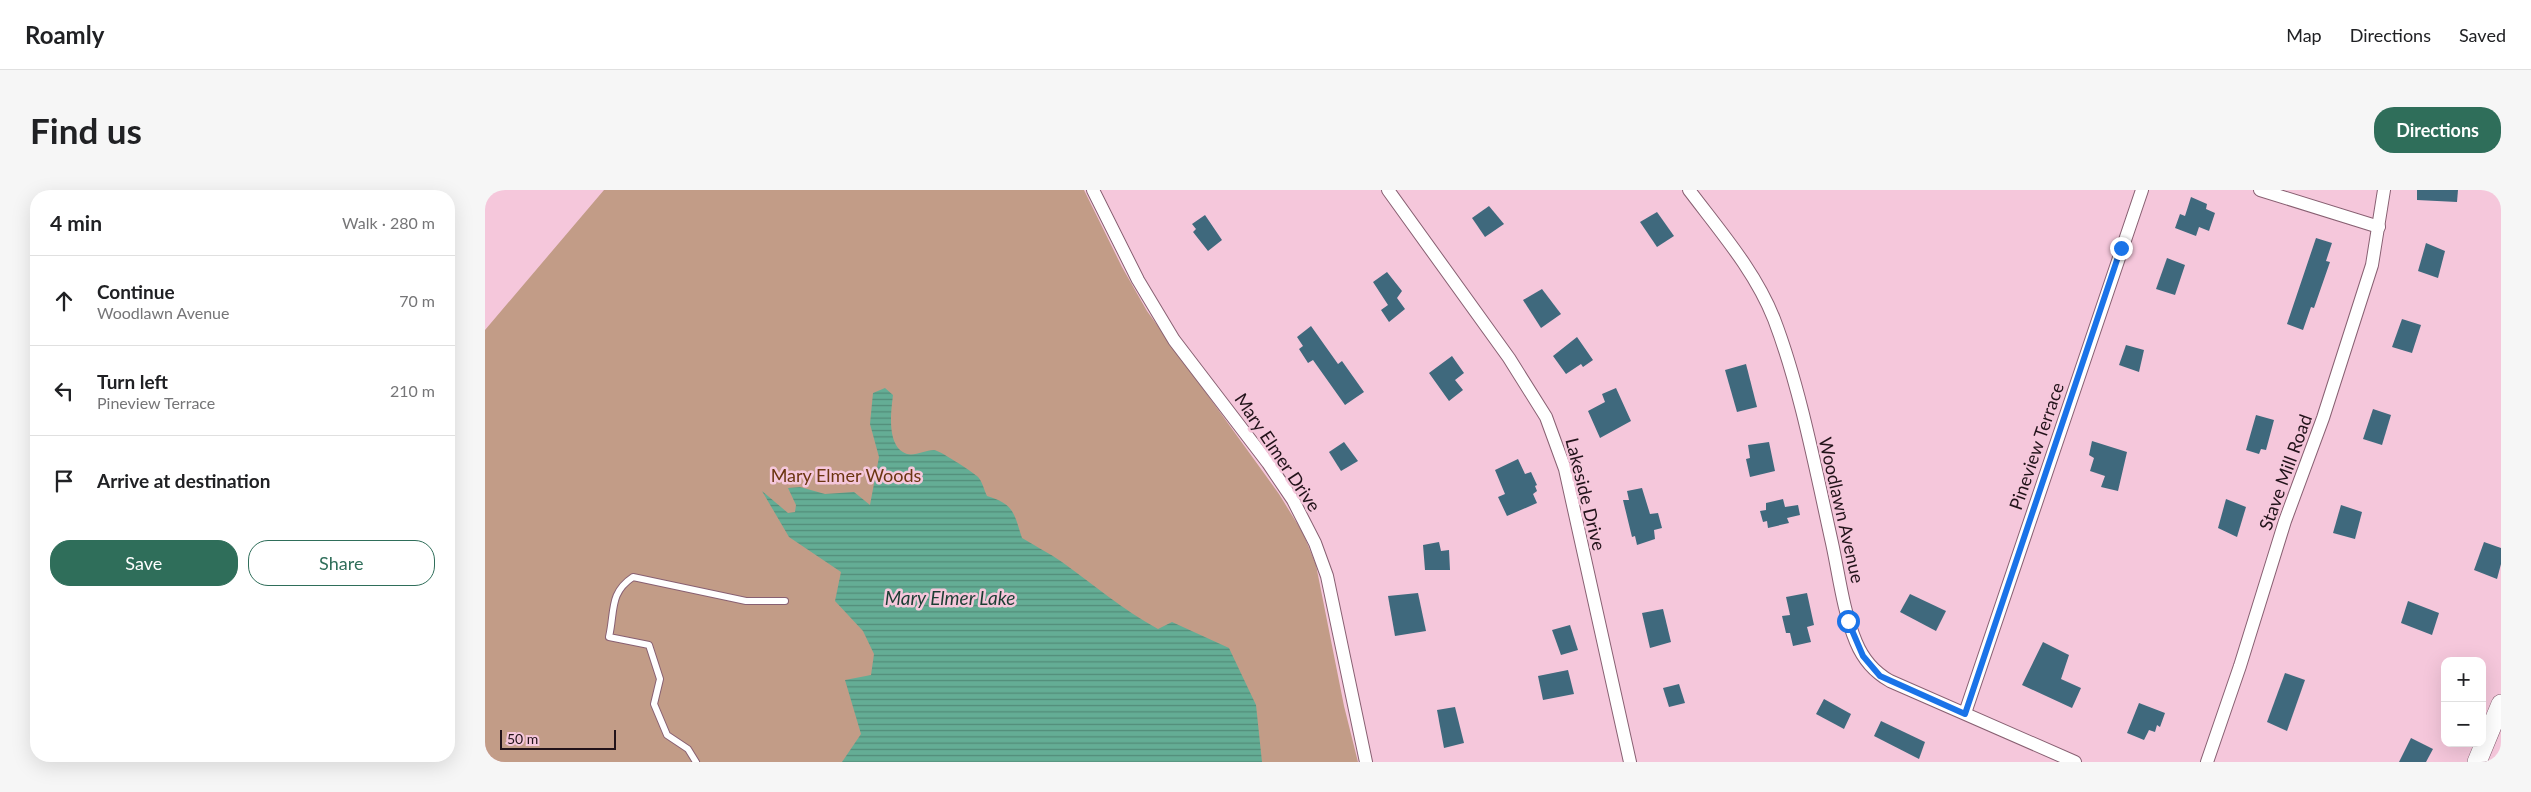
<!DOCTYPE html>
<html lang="en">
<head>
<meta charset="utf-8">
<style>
	:root { --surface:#fff; --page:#f6f6f6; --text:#202124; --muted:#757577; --line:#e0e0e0; --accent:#2f6e5a }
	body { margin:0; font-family:Lato,sans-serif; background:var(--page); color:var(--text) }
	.controls { position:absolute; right:15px; bottom:15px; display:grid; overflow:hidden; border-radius:10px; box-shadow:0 5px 20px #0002 }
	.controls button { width:45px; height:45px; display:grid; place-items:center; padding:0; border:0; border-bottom:1px solid var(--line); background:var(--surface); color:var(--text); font:25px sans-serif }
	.scale { position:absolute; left:15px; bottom:12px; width:116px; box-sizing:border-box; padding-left:5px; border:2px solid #22131a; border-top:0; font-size:14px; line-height:18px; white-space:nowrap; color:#22131a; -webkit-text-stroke:4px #f5c7db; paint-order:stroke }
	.stop { position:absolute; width:15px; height:15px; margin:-11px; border:4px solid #1a73e8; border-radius:50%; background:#fff }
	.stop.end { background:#1a73e8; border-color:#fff; box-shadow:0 1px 5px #0008 }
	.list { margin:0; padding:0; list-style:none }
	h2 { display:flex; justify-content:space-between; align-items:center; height:65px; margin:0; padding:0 20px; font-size:21px }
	h2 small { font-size:16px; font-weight:400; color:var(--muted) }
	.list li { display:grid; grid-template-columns:32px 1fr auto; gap:15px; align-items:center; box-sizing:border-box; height:90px; padding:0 20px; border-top:1px solid var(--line) }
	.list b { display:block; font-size:19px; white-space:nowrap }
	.list p { margin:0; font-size:16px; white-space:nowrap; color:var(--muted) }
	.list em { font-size:16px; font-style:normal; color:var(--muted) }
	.actions { display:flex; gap:10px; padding:15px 20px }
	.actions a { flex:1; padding:11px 0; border:1px solid var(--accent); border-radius:20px; text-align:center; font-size:18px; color:var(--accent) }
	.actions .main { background:var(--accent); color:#fff }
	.icon { flex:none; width:28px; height:28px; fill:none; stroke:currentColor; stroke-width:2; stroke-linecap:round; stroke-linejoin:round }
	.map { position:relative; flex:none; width:2016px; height:572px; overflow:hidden; border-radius:20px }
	header { display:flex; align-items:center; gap:30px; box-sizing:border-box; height:70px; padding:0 25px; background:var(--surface); border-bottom:1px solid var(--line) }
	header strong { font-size:24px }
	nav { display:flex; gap:28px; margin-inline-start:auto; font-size:18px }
	.intro { display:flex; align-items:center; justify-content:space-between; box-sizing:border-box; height:120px; padding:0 30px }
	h1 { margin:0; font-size:35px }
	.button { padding:12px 22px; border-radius:20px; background:var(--accent); color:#fff; font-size:18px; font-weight:700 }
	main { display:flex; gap:30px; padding:0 30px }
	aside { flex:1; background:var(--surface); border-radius:20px; box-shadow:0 5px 20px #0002 }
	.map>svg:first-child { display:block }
	.green { fill:#c29c87 }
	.water { fill:url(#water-rules) }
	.building { fill:#3f697d }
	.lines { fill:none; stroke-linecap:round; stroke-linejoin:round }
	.service-casing { stroke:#886072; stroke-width:8 }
	.minor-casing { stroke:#886072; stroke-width:14 }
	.secondary-casing { stroke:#886072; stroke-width:20 }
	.service { stroke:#fff; stroke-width:6 }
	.minor { stroke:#fff; stroke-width:12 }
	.secondary { stroke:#fff; stroke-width:19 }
	.route { stroke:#1a73e8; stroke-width:6 }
	.labels { text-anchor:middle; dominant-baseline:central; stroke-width:5; stroke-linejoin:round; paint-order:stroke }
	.street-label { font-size:18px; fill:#22131a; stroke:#f5c7db }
	.park-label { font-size:18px; fill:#6b3511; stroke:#f5c7db }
	.water-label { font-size:19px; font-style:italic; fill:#1b3e33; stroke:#f5c7db }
</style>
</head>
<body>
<header>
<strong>Roamly</strong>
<nav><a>Map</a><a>Directions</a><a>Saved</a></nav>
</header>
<div class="intro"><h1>Find us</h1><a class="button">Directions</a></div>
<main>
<aside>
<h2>4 min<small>Walk · 280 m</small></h2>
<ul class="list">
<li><svg class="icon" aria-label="ahead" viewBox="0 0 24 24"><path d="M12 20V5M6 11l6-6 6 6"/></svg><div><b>Continue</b><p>Woodlawn Avenue</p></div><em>70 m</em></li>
<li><svg class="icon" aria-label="left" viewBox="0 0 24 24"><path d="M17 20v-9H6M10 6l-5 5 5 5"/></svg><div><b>Turn left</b><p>Pineview Terrace</p></div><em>210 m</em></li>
<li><svg class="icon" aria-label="arrive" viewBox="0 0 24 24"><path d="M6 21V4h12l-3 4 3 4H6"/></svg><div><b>Arrive at destination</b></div></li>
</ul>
<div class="actions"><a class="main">Save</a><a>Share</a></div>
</aside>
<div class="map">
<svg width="2016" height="572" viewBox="0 0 2016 572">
	<defs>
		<pattern id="water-rules" width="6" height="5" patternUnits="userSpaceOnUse" patternTransform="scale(1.25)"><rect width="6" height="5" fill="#64ad95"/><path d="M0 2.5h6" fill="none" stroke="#528c79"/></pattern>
	</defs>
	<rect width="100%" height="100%" fill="#f5c7db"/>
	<path class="green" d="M119 0H599L637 77 662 121 794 304 818 343 831 375 859 516 873 572H0V140Z"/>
	<path class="water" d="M400 198 408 205C406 222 401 257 422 264 431 266 440 260 449 260 454 260 486 281 492 286 497 290 499 300 502 306 529 314 529 323 537 348 550 356 564 363 577 372 609 395 638 420 673 439L687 432 744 458 771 515 777 572H357L376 544 360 490 386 485 389 464 378 441 350 411 356 382 304 347 277 301 303 323 310 322 311 315 303 298 315 297 340 304 369 302 385 315 394 267 385 234 388 203Z"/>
	<g class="building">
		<path d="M1932 0H1973L1972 12 1932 10Z"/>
		<path d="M1706 7 1722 14 1721 19 1730 23 1724 41 1714 37 1711 46 1690 38 1695 24 1700 26Z"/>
		<path d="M1004 16 1019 34 1000 47 987 28Z"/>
		<path d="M1172 22 1189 46 1172 57 1155 32Z"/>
		<path d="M720 25 737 50 723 61 708 42 711 39 707 34Z"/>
		<path d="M1831 48 1847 53 1841 71 1845 72 1829 118 1826 117 1818 140 1802 134Z"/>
		<path d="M1941 53 1960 61 1953 88 1933 81Z"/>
		<path d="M1682 68 1700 75 1690 105 1671 99Z"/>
		<path d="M902 82 917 101 912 108 920 119 904 132 896 120 903 115 888 92Z"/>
		<path d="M1057 99 1076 124 1056 138 1038 110Z"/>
		<path d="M1917 129 1936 135 1927 163 1907 157Z"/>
		<path d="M826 136 853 174 857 171 879 202 860 215 828 170 823 173 814 159 818 156 812 147Z"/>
		<path d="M1092 147 1108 170 1098 177 1096 174 1081 184 1068 166Z"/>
		<path d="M1641 155 1659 160 1654 182 1634 175Z"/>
		<path d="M967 166 979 183 970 190 978 200 964 211 944 183Z"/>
		<path d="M1261 174 1272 217 1252 222 1240 180Z"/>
		<path d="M1131 198 1146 231 1115 248 1103 221 1120 212 1117 204Z"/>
		<path d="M1888 219 1906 225 1897 255 1878 249Z"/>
		<path d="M1771 225 1789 230 1781 260 1776 259 1774 264 1761 260Z"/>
		<path d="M1607 251 1642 262 1633 301 1616 297 1620 286 1605 281 1609 268 1604 265Z"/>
		<path d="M859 252 873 271 856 281 844 262Z"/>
		<path d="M1284 252 1290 281 1265 287 1261 269 1265 268 1263 255Z"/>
		<path d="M1033 269 1040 284 1046 282 1052 295 1050 296 1052 301 1048 304 1052 313 1022 326 1013 307 1020 304 1010 280Z"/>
		<path d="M1157 298 1165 324 1173 323 1177 338 1169 340 1170 349 1152 355 1150 346 1147 347 1138 310H1144L1142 301Z"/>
		<path d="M1298 309 1300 317 1313 315 1315 325 1302 328 1304 333 1283 338 1282 331 1278 332 1275 321 1281 320V313Z"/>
		<path d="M1741 309 1761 317 1752 347 1733 338Z"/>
		<path d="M1856 315 1877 322 1870 349 1848 343Z"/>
		<path d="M954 352 956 361 964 360 965 380H940L938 355Z"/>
		<path d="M1999 352 2016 358V374L2012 389 1989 380Z"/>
		<path d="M933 403 941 441 910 446 903 406Z"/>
		<path d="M1322 403 1329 435 1322 437 1326 452 1308 456 1305 443H1301L1297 426 1305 425 1301 407Z"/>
		<path d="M1425 404 1461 421 1451 441 1415 422Z"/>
		<path d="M1923 411 1954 423 1947 445 1916 433Z"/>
		<path d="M1178 419 1186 452 1165 458 1157 423Z"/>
		<path d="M1085 435 1093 460 1076 465 1067 440Z"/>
		<path d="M1558 452 1584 465 1576 489 1596 498 1587 518 1537 495Z"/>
		<path d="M1083 480 1089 504 1058 510 1053 486Z"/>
		<path d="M1800 483 1820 490 1802 541 1782 532Z"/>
		<path d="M1194 494 1200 513 1184 517 1178 498Z"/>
		<path d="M1339 509 1366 524 1359 539 1331 524Z"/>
		<path d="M1654 513 1680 523 1675 537 1672 535 1670 542 1664 540 1659 550 1642 543Z"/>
		<path d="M970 517 979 553 959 558 952 520Z"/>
		<path d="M1396 531 1440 552 1434 569 1389 546Z"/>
		<path d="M1926 548 1948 559 1941 572H1914Z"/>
	</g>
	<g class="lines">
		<defs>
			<path id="service" d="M211 572 203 559 182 545 169 514 175 489 164 455 124 447C130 421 124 403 148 387L261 411H300"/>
			<g id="minor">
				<path d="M608 0 653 90 689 150 783 273 808 310 830 353 842 386 881 572"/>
				<path d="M903 0 1024 168 1061 227 1080 279 1145 572"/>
				<path d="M1204 0C1235 41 1270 81 1289 129 1315 197 1331 281 1347 353 1354 385 1358 421 1371 452 1378 469 1389 482 1405 491L1590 572"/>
				<path d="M1775 0 1894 37"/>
				<path d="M1480 523 1657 0"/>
				<path d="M1722 572 1755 476 1800 331 1838 228 1887 75 1899 0"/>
			</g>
			<path id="secondary" d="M1992 572 2016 514"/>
		</defs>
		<use href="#service" class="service-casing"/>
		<use href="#minor" class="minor-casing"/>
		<use href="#secondary" class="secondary-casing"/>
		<use href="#service" class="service"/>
		<use href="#minor" class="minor"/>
		<use href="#secondary" class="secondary"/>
	</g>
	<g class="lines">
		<path class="route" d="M1363 431 1378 466 1395 486 1480 524 1636 58"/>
	</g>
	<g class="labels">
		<g class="street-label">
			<text transform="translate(1551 256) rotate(-71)">Pineview Terrace</text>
			<text transform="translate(793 262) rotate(56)">Mary Elmer Drive</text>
			<text transform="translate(1800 282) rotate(-70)">Stave Mill Road</text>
			<text transform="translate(1101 304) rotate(76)">Lakeside Drive</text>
			<text transform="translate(1357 320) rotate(77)">Woodlawn Avenue</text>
		</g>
		<g class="park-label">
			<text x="361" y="285">Mary Elmer Woods</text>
		</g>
		<g class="water-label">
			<text x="465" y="407">Mary Elmer Lake</text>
		</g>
	</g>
</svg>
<div class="controls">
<button>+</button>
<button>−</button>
</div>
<div class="scale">50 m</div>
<div class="stop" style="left:1363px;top:431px"></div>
<div class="stop end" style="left:1636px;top:58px"></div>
</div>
</main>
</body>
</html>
